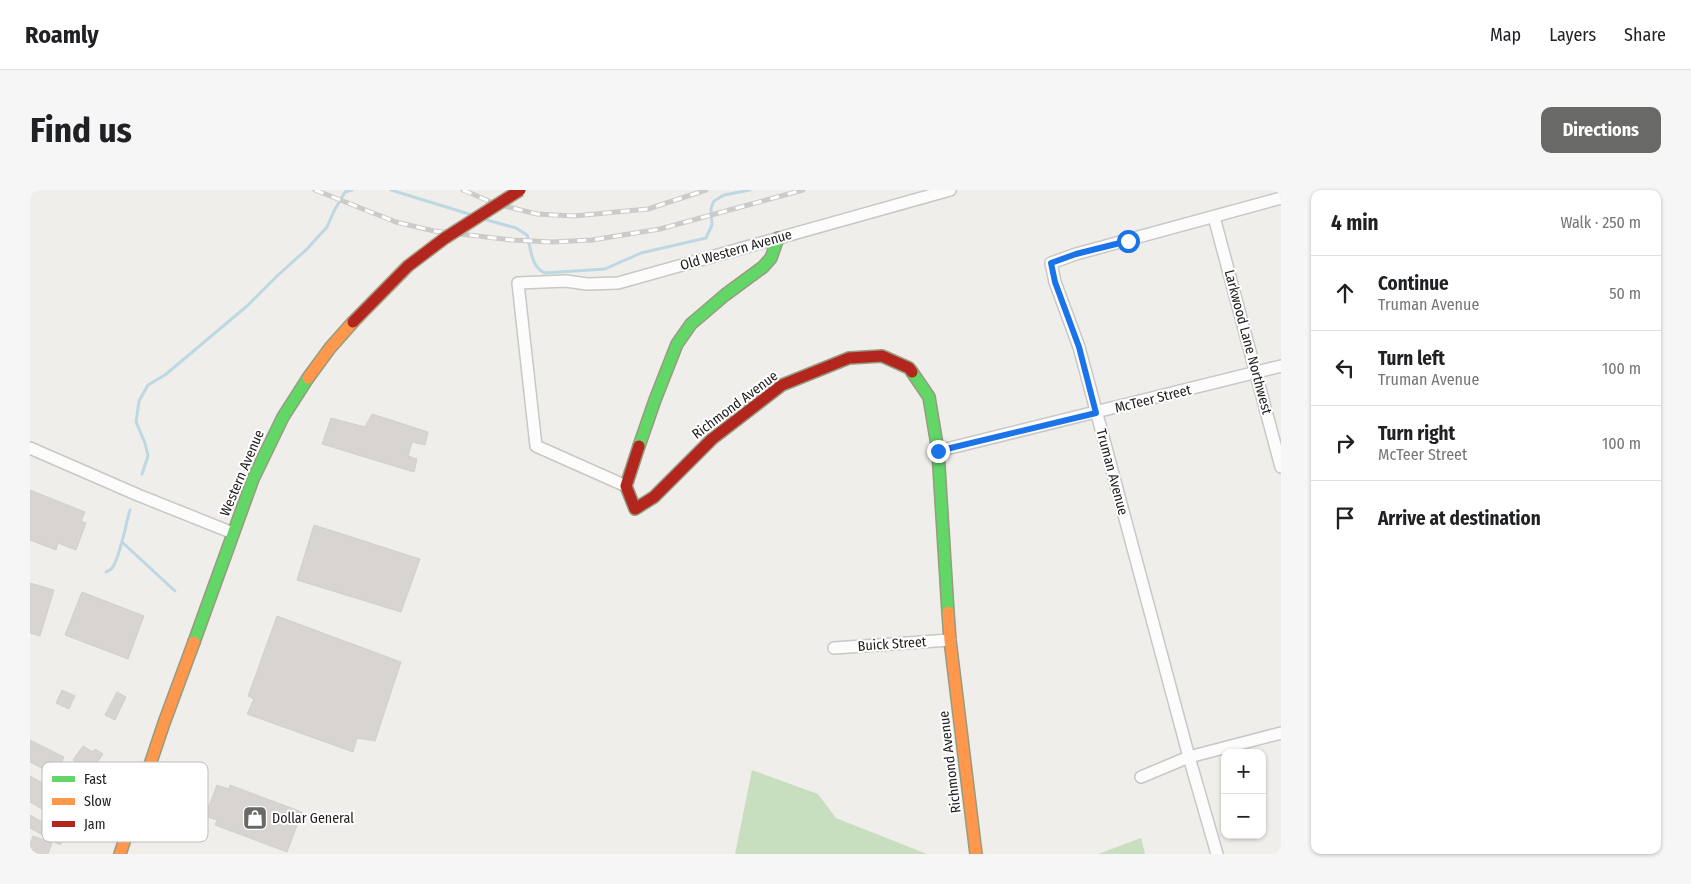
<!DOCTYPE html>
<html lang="en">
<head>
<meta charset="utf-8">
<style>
	:root { --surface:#fff; --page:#f6f6f6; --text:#202124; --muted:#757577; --line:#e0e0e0; --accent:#696967 }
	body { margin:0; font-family:"Fira Sans Condensed",sans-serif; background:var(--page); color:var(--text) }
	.controls { position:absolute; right:15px; bottom:15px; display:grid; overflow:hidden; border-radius:10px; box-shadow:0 1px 4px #0004 }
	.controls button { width:45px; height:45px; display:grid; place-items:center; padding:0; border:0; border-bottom:1px solid var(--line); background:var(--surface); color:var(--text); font:25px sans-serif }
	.stop { position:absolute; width:15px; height:15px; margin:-11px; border:4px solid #1a73e8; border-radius:50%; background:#fff }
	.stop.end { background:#1a73e8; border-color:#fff; box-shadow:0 1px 5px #0008 }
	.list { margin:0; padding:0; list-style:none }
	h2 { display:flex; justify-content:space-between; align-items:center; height:65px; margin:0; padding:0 20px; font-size:21px }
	h2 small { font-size:16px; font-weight:400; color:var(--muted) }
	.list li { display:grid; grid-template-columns:32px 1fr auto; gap:15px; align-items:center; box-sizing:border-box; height:75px; padding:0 20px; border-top:1px solid var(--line) }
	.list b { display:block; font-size:19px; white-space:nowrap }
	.list p { margin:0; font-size:16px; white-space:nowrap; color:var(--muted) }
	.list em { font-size:16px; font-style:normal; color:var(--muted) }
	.icon { flex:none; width:28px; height:28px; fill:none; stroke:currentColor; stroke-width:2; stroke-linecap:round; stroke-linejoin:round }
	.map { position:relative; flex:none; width:1251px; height:664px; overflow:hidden; border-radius:10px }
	header { display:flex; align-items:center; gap:30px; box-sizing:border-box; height:70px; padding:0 25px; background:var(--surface); border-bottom:1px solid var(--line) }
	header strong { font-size:24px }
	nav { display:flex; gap:28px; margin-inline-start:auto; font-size:18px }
	.intro { display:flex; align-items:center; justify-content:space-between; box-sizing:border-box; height:120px; padding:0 30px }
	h1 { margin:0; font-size:35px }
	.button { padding:12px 22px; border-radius:10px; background:var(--accent); color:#fff; font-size:18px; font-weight:700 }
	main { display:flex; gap:30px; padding:0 30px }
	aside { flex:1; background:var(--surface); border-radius:10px; box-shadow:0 1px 4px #0004 }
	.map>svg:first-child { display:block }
	.forest { fill:#c8dfbf }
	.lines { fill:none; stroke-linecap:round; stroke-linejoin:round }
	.stream { stroke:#bdd8e3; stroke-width:3 }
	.building { fill:#d7d4d1; stroke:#d3d0cb }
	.street-casing { stroke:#c8c8c6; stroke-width:14 }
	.fast-casing { stroke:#979b80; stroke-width:14 }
	.slow-casing { stroke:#979b80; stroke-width:14 }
	.jam-casing { stroke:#979b80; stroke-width:14 }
	.street { stroke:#fdfcfc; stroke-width:11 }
	.fast { stroke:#63d668; stroke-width:11 }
	.slow { stroke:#ff974d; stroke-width:11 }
	.jam { stroke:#b3261e; stroke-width:11 }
	.rail-casing { stroke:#cbcbcb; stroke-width:5 }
	.rail { stroke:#fff; stroke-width:3; stroke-dasharray:9; stroke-linecap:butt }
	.jam-bridge-casing { stroke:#a79e86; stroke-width:14; stroke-linecap:butt }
	.jam-bridge { stroke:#b3261e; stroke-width:11 }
	.route { stroke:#1a73e8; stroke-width:6 }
	.labels { text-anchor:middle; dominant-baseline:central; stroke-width:4; stroke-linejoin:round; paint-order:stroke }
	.street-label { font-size:14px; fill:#212121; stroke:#fff }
	.poi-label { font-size:14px; fill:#212121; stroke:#fff; text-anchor:start }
	.key { fill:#fff; stroke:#bcbcbc; stroke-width:1 }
	.key-label { font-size:14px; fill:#212121 }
</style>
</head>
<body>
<header>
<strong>Roamly</strong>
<nav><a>Map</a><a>Layers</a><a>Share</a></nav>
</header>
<div class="intro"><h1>Find us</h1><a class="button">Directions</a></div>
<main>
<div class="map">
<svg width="1251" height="664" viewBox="0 0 1251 664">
	<rect width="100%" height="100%" fill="#f0eeea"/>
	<g class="forest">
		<path d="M722 580 788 604 806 628 897 664H705Z"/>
		<path d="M1111 648 1115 664H1068Z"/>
	</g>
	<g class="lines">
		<g class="stream">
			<path d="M361 0 439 24"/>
			<path d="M457 30 486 38 497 45C501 59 501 77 515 83L575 79 611 63 676 48 682 35 681 18 684 11 694 5 720 0"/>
			<path d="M112 284 118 266 115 253 106 232 109 211 118 195 135 185 217 116 247 86 277 59 297 37 304 21 315 2 322 0"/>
			<path d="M92 352 145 401"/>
			<path d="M76 382C78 381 81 380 82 378 90 368 96 333 100 320"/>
		</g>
	</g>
	<g class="building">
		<path d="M342 224 398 242 395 255 382 252 378 266 387 269 384 282 292 254 301 228 335 237Z"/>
		<path d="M0 300 55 322 51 331 56 333 46 360 28 353 26 360 0 350Z"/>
		<path d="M284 335 390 369 371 422 267 390Z"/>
		<path d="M0 393 24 400 10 446 0 443Z"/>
		<path d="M52 402 114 426 98 469 35 445Z"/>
		<path d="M247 426 371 472 345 551 327 548 323 562 217 524 224 509 218 506Z"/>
		<path d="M32 500 45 506 39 519 26 513Z"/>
		<path d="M87 502 96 507 85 530 75 525Z"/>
		<path d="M0 550 34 567 25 585 0 572Z"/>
		<path d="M53 556 63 562 65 559 73 564 60 583 43 570Z"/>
		<path d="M0 586 40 609 29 629 0 612Z"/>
		<path d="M187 595 199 599 200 595 272 622 257 662 185 635 187 630 175 626Z"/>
		<path d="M0 625 36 645 30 655 0 638Z"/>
		<path d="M3 646 22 653 18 664H0V654Z"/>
	</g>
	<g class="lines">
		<defs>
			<g id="street">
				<path d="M1184 27 1251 277"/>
				<path d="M0 258 108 305 203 343"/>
				<path d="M908 261 1251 176"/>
				<path d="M596 296 506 256 488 93 536 91 557 94 588 93 920 0"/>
				<path d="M804 458 920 450"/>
				<path d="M1111 587 1159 567 1251 543"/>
				<path d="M1187 664 1159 567 1049 157 1025 92 1021 73 1046 64 1251 8"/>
			</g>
			<g id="fast">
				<path d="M882 182 899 207 908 261 918 422"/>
				<path d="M609 256 625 210 647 154 661 134 695 105 733 77 741 68 748 48"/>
				<path d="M164 452 223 289 253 227 278 188"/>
			</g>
			<g id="slow">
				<path d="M278 188 300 158 323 132"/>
				<path d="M918 422 920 450 946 664"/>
				<path d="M90 664 134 533 164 452"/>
			</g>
			<path id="jam" d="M609 256 596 296 605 319 624 307 682 249 752 195 819 168 852 166 879 178 882 182"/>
		</defs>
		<use href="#street" class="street-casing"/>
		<use href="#fast" class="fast-casing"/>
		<use href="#slow" class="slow-casing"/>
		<use href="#jam" class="jam-casing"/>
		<use href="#street" class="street"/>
		<use href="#fast" class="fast"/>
		<use href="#slow" class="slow"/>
		<use href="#jam" class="jam"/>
		<defs>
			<g id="rail">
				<path d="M285 0 366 32 404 41 482 50 522 52 562 50 630 39 773 0"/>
				<path d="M433 0 466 14 507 24 544 26 618 19 676 0"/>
			</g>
		</defs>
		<use href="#rail" class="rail-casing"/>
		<use href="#rail" class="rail"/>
		<defs>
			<path id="jam-bridge" d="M323 132 378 76 415 48 490 0"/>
		</defs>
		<use href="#jam-bridge" class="jam-bridge-casing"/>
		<use href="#jam-bridge" class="jam-bridge"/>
	</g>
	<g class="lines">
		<path class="route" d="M908 261 1066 223 1049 157 1025 92 1021 73 1046 64 1098 51"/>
	</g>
	<defs>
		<symbol id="shop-square" viewBox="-11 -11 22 22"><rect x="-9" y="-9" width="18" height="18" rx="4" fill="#696967" stroke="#fff"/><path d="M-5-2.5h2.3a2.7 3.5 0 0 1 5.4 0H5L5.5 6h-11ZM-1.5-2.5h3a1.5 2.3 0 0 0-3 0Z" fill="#fff"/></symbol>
	</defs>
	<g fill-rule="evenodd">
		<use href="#shop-square" x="211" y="614" width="28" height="28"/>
	</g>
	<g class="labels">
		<g class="street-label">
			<text transform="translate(706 60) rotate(-16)">Old Western Avenue</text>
			<text transform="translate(1218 152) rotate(75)">Larkwood Lane Northwest</text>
			<text transform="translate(1123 209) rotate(-14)">McTeer Street</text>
			<text transform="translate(705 215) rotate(-37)">Richmond Avenue</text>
			<text transform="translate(1082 282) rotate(75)">Truman Avenue</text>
			<text transform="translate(212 283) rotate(-67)">Western Avenue</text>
			<text transform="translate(862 454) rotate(-4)">Buick Street</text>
			<text transform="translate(920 572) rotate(-97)">Richmond Avenue</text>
		</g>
		<g class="poi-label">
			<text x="242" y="628">Dollar General</text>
		</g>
	</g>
	<rect x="12" y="572" width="166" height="80" rx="8" class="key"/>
	<rect x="22" y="586" width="23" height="6" fill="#63d668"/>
	<rect x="22" y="608" width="23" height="7" fill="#ff974d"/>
	<rect x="22" y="631" width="23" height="6" fill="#b3261e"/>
	<g class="key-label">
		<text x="54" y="594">Fast</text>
		<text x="54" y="616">Slow</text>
		<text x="54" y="639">Jam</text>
	</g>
</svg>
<div class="controls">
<button>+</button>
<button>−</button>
</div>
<div class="stop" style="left:1098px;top:51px"></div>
<div class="stop end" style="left:908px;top:261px"></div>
</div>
<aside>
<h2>4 min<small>Walk · 250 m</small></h2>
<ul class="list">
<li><svg class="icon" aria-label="ahead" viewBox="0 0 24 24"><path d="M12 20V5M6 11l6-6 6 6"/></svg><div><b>Continue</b><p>Truman Avenue</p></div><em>50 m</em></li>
<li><svg class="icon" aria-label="left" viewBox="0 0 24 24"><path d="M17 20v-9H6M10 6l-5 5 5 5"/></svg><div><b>Turn left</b><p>Truman Avenue</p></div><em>100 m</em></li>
<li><svg class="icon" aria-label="right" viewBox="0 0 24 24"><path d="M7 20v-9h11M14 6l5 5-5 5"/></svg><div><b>Turn right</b><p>McTeer Street</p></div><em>100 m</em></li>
<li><svg class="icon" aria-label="arrive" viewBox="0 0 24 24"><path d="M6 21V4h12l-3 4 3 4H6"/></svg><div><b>Arrive at destination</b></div></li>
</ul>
</aside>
</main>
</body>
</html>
